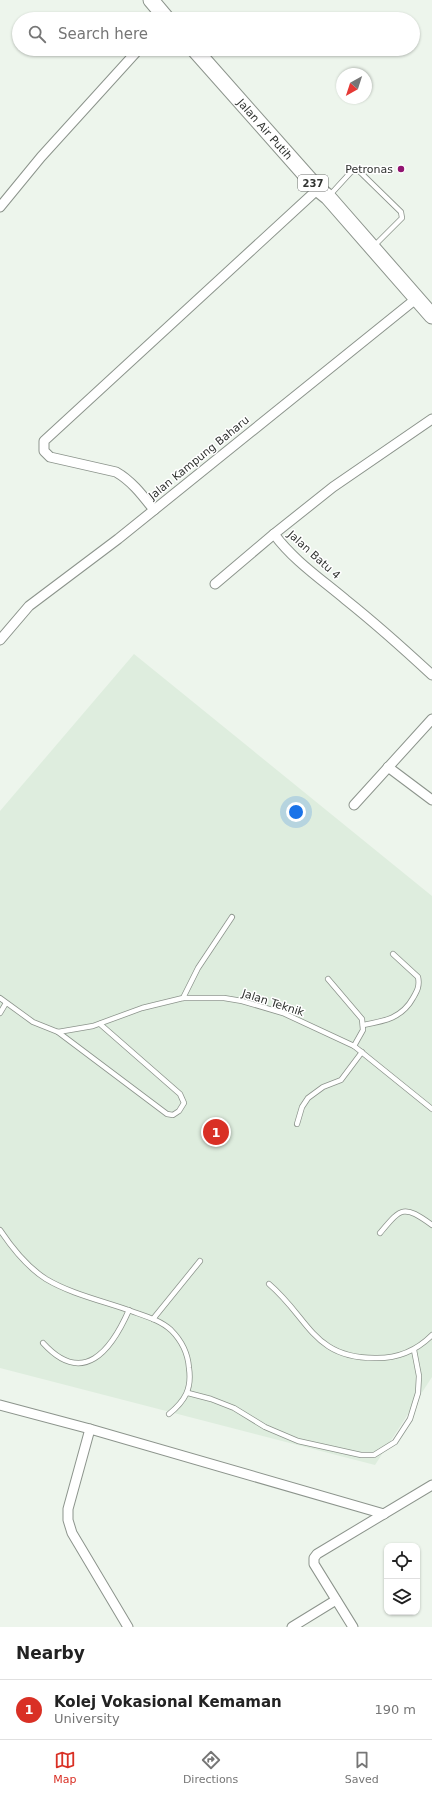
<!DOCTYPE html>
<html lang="en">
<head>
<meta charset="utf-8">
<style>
	:root { --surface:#fff; --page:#f2f2f2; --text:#222; --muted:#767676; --line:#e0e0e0; --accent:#d93025 }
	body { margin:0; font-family:"DejaVu Sans",sans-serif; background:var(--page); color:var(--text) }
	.controls { position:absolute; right:12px; bottom:12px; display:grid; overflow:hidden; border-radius:8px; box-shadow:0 1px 3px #0004 }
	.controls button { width:36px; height:36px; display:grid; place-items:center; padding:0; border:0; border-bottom:1px solid var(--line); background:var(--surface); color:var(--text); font:20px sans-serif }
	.compass { position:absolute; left:336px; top:68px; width:36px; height:36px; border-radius:50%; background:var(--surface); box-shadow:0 1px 3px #0004; rotate:219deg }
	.you { position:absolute; left:296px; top:812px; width:14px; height:14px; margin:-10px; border:3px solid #fff; border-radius:50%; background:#1a73e8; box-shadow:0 0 0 6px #1a73e833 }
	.badge { display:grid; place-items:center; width:26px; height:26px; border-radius:50%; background:var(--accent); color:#fff; font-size:13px; font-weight:700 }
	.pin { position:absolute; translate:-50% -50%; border:2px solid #fff; box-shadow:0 1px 4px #0006 }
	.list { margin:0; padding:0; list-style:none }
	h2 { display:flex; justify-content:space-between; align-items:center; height:52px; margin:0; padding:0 16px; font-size:17px }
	h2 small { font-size:13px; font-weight:400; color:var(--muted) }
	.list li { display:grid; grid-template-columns:26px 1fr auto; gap:12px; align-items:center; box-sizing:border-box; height:60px; padding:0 16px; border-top:1px solid var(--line) }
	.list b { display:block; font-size:15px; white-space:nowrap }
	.list p { margin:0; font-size:13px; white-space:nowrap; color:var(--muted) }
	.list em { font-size:13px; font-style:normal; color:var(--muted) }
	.icon { flex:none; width:22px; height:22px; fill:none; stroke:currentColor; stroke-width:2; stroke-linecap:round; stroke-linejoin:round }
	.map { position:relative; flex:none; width:432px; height:1627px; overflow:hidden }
	.search { position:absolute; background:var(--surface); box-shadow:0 1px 3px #0004; left:12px; right:12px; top:12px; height:44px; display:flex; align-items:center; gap:10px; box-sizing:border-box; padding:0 14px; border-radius:22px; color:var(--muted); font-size:15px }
	.sheet { height:112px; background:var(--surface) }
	nav { display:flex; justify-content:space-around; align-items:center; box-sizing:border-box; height:56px; border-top:1px solid var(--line); background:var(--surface); font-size:11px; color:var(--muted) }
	nav a { display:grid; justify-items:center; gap:2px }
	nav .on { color:var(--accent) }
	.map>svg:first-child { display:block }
	.built { fill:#deedde }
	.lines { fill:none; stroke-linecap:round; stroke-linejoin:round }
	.service-casing { stroke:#8c948c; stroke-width:6 }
	.minor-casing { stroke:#8c948c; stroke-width:11 }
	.primary-casing { stroke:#8c948c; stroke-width:17 }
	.service { stroke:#fff; stroke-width:4.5 }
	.minor { stroke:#fff; stroke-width:9 }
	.primary { stroke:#fff; stroke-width:15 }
	.poi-dot { fill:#911470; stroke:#fff; stroke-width:1.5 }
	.labels { text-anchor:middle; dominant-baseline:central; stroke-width:3; stroke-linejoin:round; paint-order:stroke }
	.shield { fill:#fff; stroke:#6e706e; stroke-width:1 }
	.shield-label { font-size:10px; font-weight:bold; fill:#303330 }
	.street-label { font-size:11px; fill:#303330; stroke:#fff }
	.poi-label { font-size:11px; fill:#303330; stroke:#fff; text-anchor:end }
</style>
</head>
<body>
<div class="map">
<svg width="432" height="1627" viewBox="0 0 432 1627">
	<rect width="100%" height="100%" fill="#edf5ec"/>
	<path class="built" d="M134 654 432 896V1377L375 1465 0 1368V811Z"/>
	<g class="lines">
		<defs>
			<g id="service">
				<path d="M329 196 351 172 357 169 401 212 402 218 374 246"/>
				<path d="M328 979 362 1019 363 1030 354 1046"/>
				<path d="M0 998 33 1022 58 1032 93 1026 142 1008 183 998H224L242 1001 283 1013 354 1046 432 1109"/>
				<path d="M183 998 198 968 232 917"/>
				<path d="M0 1013 6 1003"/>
				<path d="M363 1025C385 1021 402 1018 413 998 417 991 420 986 418 977L393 954"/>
				<path d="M58 1032 167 1114 173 1115 179 1111 184 1103 180 1094 100 1024"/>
				<path d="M297 1124 302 1107 308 1098 323 1087 341 1080 362 1052"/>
				<path d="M0 1230C12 1248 27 1267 46 1279 71 1294 103 1301 131 1311 145 1316 160 1320 171 1330 181 1340 188 1354 189 1368 192 1389 185 1401 169 1414"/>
				<path d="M380 1233C401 1208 403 1204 432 1225"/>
				<path d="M269 1284C310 1319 313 1359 377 1358 399 1358 416 1351 432 1335"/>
				<path d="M153 1319 200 1261"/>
				<path d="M43 1343C83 1387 111 1351 129 1310"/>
				<path d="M188 1393 211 1399 234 1408 265 1427 298 1441 361 1455H374L395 1442 410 1419 418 1393 419 1376 414 1350"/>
			</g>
			<g id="minor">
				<path d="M0 207 41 157 139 49"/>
				<path d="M432 419 333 487 274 534C293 560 321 579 346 600 376 624 404 649 432 675"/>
				<path d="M154 510C143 496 132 481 116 472L50 457 44 451V441L318 189"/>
				<path d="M215 584 274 534"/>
				<path d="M0 640 29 606 118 539 417 298"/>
				<path d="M388 767 432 800"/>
				<path d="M354 805 432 719"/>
				<path d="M0 1405 90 1429 384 1514"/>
				<path d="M90 1429 68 1509V1520L72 1533 128 1627"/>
				<path d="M292 1627 336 1600"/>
				<path d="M353 1627 314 1564V1558L317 1554 432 1485"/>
			</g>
			<g id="primary">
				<path d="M151 0 167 19"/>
				<path id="s1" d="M194 49 318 189 328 197 432 316"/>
			</g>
		</defs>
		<use href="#service" class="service-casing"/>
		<use href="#minor" class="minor-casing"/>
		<use href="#primary" class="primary-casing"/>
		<use href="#service" class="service"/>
		<use href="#minor" class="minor"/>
		<use href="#primary" class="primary"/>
	</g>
	<circle class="poi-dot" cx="401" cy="169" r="4"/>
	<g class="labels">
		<rect class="shield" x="298" y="175" width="30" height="16" rx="3"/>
		<g class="shield-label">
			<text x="313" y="183">237</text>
		</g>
		<g class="street-label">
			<text stroke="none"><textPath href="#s1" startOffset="107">Jalan Air Putih</textPath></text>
			<text transform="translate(199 458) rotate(-39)">Jalan Kampung Baharu</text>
			<text transform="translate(314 555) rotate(42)">Jalan Batu 4</text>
			<text transform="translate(273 1003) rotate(18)">Jalan Teknik</text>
		</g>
		<g class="poi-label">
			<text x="393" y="169">Petronas</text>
		</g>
	</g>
</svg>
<div class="controls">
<button><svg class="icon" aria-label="locate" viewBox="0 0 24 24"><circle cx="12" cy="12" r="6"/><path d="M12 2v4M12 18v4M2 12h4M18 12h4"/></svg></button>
<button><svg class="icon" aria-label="layers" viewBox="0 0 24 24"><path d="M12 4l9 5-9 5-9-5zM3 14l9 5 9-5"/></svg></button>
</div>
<svg class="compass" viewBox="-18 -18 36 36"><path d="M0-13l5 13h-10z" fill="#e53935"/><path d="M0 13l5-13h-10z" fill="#767676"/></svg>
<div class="you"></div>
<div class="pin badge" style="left:216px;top:1132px">1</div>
<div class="search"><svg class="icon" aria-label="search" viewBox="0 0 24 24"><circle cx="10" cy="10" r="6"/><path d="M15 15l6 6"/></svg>Search here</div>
</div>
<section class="sheet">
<h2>Nearby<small></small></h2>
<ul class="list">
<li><span class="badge">1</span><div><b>Kolej Vokasional Kemaman</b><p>University</p></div><em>190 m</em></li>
</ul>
</section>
<nav>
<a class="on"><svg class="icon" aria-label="map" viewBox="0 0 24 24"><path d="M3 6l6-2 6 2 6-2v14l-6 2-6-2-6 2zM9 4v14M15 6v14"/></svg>Map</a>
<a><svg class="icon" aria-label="directions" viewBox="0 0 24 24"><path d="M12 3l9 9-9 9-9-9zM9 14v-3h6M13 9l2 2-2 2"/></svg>Directions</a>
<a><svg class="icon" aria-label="saved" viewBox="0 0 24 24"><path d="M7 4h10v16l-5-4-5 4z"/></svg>Saved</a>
</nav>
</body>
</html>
